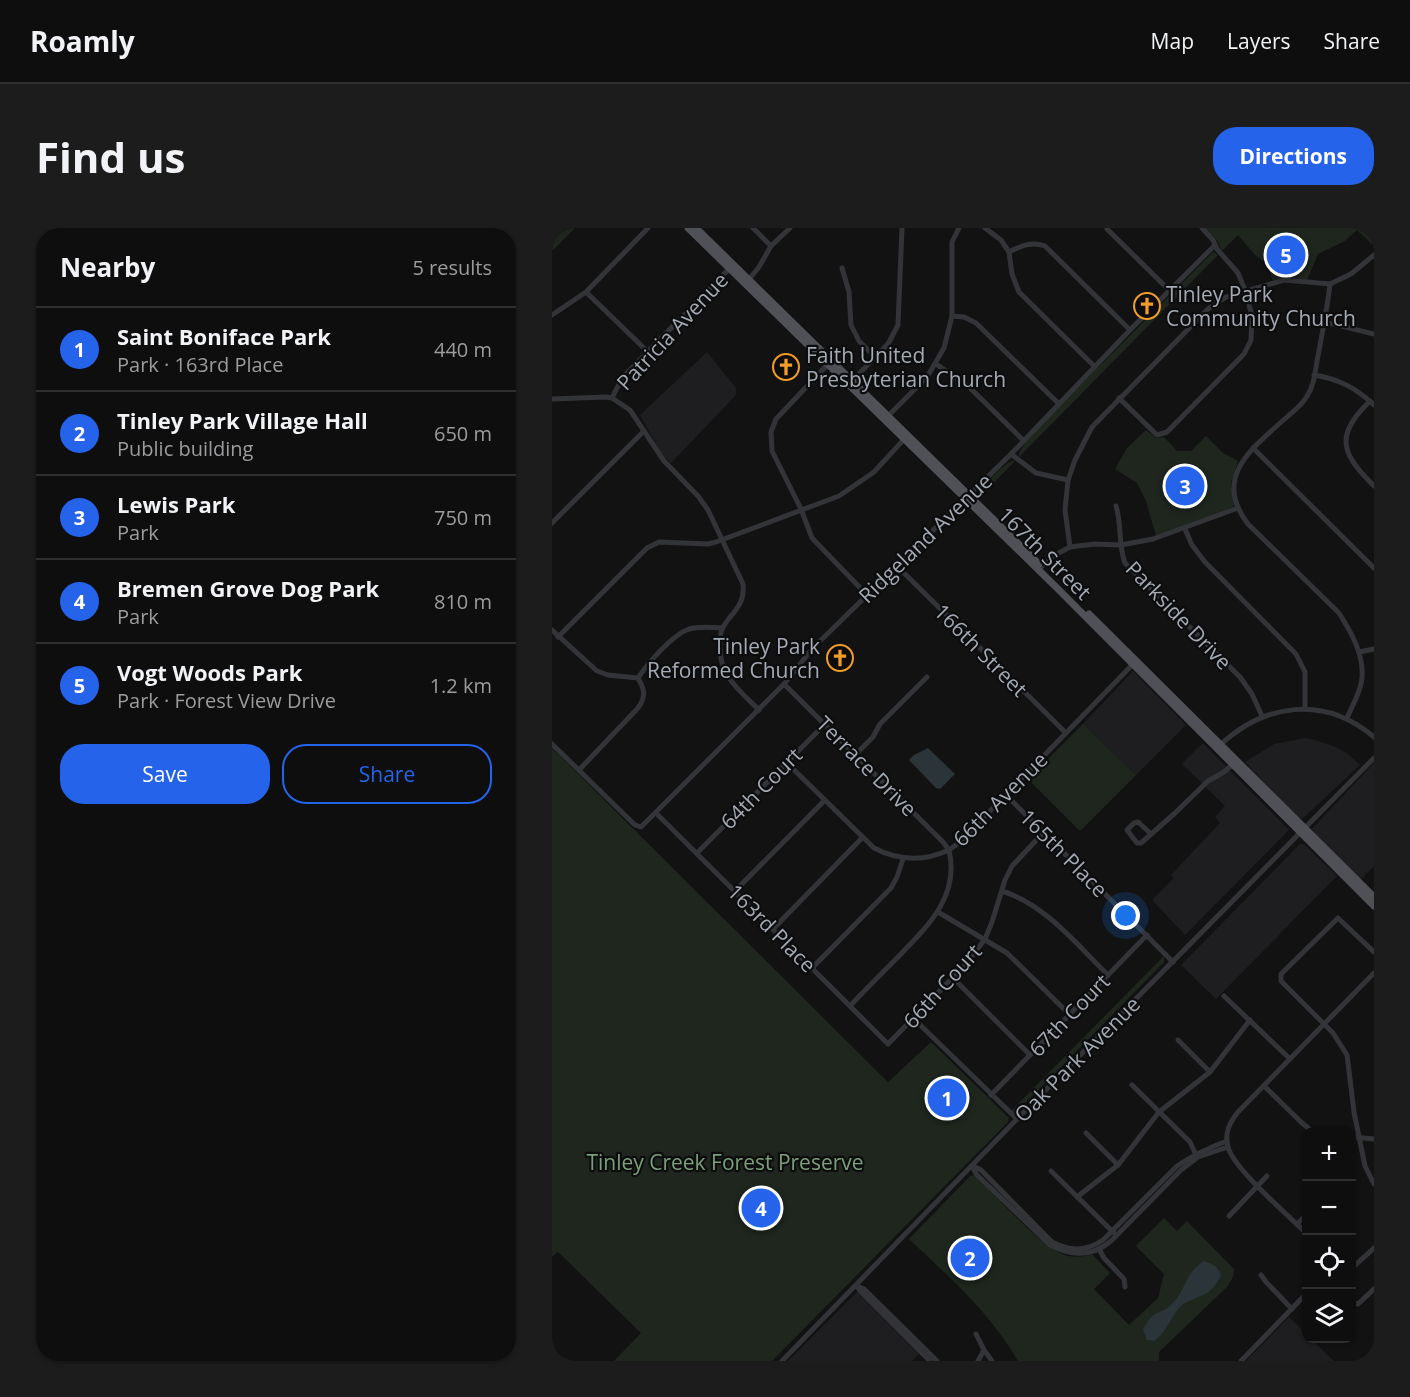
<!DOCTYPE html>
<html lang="en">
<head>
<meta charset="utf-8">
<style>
	:root { --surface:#0e0e0e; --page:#1c1c1c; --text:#f1f3f6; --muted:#9b9c9e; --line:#2e2e2e; --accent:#2563eb }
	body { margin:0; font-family:"Open Sans",sans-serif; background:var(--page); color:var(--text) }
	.controls { position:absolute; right:18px; bottom:18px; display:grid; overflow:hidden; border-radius:12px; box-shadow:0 2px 4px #0004 }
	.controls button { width:54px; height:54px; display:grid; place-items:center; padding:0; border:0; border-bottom:2px solid var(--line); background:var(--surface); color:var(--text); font:30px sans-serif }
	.you { position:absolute; left:574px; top:688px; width:21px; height:21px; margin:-15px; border:4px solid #fff; border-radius:50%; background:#1a73e8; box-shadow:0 0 0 9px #1a73e833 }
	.badge { display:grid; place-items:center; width:39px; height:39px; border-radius:50%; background:var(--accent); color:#fff; font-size:20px; font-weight:700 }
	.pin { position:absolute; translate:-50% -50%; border:3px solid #fff; box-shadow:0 2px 6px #0006 }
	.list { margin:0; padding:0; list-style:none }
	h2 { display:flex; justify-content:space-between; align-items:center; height:78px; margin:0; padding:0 24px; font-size:26px }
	h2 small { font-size:20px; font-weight:400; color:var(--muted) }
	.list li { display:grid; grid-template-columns:39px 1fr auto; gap:18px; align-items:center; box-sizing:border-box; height:84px; padding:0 24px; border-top:2px solid var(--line) }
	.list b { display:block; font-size:22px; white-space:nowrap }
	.list p { margin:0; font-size:20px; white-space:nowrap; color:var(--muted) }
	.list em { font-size:20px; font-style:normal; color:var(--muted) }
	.actions { display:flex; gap:12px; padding:18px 24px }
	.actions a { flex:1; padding:14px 0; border:2px solid var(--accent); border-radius:24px; text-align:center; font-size:21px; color:var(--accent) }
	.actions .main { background:var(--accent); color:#fff }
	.icon { flex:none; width:33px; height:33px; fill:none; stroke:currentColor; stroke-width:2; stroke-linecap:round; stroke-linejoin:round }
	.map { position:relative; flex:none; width:822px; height:1133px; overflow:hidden; border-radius:24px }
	header { display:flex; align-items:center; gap:36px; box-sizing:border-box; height:84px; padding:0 30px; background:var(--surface); border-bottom:2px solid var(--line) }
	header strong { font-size:28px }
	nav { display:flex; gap:33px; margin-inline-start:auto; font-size:21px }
	.intro { display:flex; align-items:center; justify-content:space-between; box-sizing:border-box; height:144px; padding:0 36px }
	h1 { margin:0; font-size:42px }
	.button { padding:15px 27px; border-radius:24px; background:var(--accent); color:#fff; font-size:21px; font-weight:700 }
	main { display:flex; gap:36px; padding:0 36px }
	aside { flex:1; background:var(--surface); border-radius:24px; box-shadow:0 2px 4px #0004 }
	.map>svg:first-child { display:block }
	.built { fill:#1e1e20 }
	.green { fill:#1e261e }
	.water { fill:#2a3439 }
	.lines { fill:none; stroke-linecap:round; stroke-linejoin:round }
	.minor { stroke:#333438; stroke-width:5 }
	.major { stroke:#4f5157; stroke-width:7 }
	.labels { text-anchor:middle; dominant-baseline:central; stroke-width:4.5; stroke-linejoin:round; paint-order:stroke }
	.poi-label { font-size:21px; fill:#a3aab4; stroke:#0d0d0e; text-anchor:start }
	.street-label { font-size:21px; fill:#a3aab4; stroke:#0d0d0e }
	.park-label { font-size:21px; fill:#7b9f7a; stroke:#0d0d0e }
</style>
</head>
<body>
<header>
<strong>Roamly</strong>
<nav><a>Map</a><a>Layers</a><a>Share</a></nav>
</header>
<div class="intro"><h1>Find us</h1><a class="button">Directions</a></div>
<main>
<aside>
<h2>Nearby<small>5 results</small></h2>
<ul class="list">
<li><span class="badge">1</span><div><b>Saint Boniface Park</b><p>Park · 163rd Place</p></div><em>440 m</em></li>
<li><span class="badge">2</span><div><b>Tinley Park Village Hall</b><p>Public building</p></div><em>650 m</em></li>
<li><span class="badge">3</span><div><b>Lewis Park</b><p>Park</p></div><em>750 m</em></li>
<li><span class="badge">4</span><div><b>Bremen Grove Dog Park</b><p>Park</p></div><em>810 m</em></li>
<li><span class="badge">5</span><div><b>Vogt Woods Park</b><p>Park · Forest View Drive</p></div><em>1.2 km</em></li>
</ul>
<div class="actions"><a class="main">Save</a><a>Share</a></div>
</aside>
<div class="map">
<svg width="822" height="1133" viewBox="0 0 822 1133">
	<rect width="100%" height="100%" fill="#121213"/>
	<g class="built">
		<path d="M155 124 184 160V167L119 235 109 225 88 187Z"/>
		<path d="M581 443 634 497 584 547 531 496Z"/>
		<path d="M753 510 763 512 784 519 796 526 808 537 750 591 746 590 693 534 722 516Z"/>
		<path d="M651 515 737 602 633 707 600 672 622 650 619 647 668 595 663 589 673 578 630 536Z"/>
		<path d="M822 535V638L808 652 762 605 760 601Z"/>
		<path d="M748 616H752L785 648 664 771 629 737Z"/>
		<path d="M305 1064 367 1126 360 1133H236Z"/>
		<path d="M737 1089 754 1106V1110L759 1111 782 1133H694Z"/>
	</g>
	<g class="green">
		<path d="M0 0H23L0 23Z"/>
		<path d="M653 0H822V18L805 2 793 13 766 26 755 52 740 50 720 52 716 36 704 28 686 7 670 23 665 12Z"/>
		<path d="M661 24 666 27 467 229V225L477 209Z"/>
		<path d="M594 202 604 210 612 209 625 223H639L654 208 671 225 686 233 679 255 682 275 681 279 604 308 594 273 585 255 563 241 575 220Z"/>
		<path d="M460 233H463L426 271C426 261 450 237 460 233Z"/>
		<path d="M531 496 584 547 528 603 476 551Z"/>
		<path d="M0 520 336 854 379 814 457 890 456 894 220 1133H62L89 1105 6 1024 0 1029Z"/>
		<path d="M612 728V734L466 883 464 885 459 883Z"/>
		<path d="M423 947C442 966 490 1020 513 1027 521 1030 532 1029 540 1026L558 1045 542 1061 577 1097 606 1070 612 1046 584 1018 612 990 625 1003 635 993 682 1041 681 1049 676 1058 607 1124V1133H466C436 1082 399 1051 357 1011L418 948Z"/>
	</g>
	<g class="water">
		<path d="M376 520 403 546 388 561 384 560 357 532 362 527Z"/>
		<path d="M652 1033C661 1036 667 1039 669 1048 664 1057 659 1064 649 1068 641 1072 635 1072 628 1079 618 1090 615 1104 602 1113L595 1112 591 1102C602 1079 609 1088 621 1075 635 1060 632 1046 652 1033Z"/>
	</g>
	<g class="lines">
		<g class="minor">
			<path d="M201 0 219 18"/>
			<path d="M433 0 449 12 457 24 460 46 467 64 543 139"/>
			<path d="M555 1 617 62"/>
			<path d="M457 24C469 18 479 13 493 18L578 102"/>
			<path d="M290 40 297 64 299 97 307 113 323 129"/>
			<path d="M195 54 207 39 219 18 238 0"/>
			<path d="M778 56C775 82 770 107 765 133 763 145 762 158 755 168 751 176 743 182 736 188 702 219 659 248 696 296L787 385C799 404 812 426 810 450 809 464 800 478 795 490"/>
			<path d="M34 64 95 123"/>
			<path d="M0 87 34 64 96 0"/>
			<path d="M400 88 412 89 424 95 507 176"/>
			<path d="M773 94 822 106"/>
			<path d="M277 135 224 191 219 204 220 223 249 281 260 310 315 367"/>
			<path d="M384 136 417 159 471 212"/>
			<path d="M762 147C787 151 804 160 822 177"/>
			<path d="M298 155 336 116 346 97 350 0"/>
			<path d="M60 170 70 150 179 39"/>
			<path d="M567 170 605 207 615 204 692 126 699 112 700 88 693 62 686 45 665 21 661 12 650 0"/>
			<path d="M0 171 54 169 60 170 78 182 112 233 146 268 156 282 191 356C193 373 185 381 175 393 169 401 168 406 168 415 166 447 186 461 207 482"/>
			<path d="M818 173C782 208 789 225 822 258"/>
			<path d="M334 190 375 149 392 120 400 88V14L407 0"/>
			<path d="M701 220 822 340"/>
			<path d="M459 226 484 245 516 252"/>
			<path d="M564 278C570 297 566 317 573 335L688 449 700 466 710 488"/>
			<path d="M0 295 92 203"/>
			<path d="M633 301 640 317 653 334 744 426 753 444V481"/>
			<path d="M518 319 513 282 516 252 523 232 540 199 656 81 674 69 732 52 778 56 799 46 822 27"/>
			<path d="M345 338 514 505"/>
			<path d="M486 342 503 327 518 319 543 316 569 317 601 311 686 280"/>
			<path d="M0 402 45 443 56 447 86 450"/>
			<path d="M6 409 95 320 107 314 156 316 164 314 287 268 322 244 355 208"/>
			<path d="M807 424 822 421"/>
			<path d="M232 456 391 614 397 622C371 634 347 633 322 620L235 535"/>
			<path d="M0 516 83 597 89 599 232 456 260 421 459 226 578 102 663 17"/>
			<path d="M667 518C713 475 772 467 822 509"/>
			<path d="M304 526 321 509 328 496 375 449"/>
			<path d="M27 542 86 480C94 469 93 462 86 450 96 435 120 407 137 401 147 398 159 399 170 400"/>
			<path d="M454 567 621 734"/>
			<path d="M104 585 336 816 414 736 433 711 440 694 453 652 460 638 492 604"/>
			<path d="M598 605 586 594 582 595 575 602 585 615H589L622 586 656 553 672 544 680 537"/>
			<path d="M145 625 273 496"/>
			<path d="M183 663 273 572"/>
			<path d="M450 663C494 677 524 716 556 747"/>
			<path d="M386 684 455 725 517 786"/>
			<path d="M221 701 310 610"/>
			<path d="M822 724 786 690 729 746V753L781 805 795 827 802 884 813 938 822 956"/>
			<path d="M260 740 339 660 345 649 351 631"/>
			<path d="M401 750 478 827"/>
			<path d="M672 768 738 831"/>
			<path d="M298 778C314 761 330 745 346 729 376 698 408 668 397 622L408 614 583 434"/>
			<path d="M361 790 465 891"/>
			<path d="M626 812 658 844"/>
			<path d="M580 857 638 914 645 929"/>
			<path d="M712 858 750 895 761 904"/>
			<path d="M439 867 595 707"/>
			<path d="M534 905 566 937"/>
			<path d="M800 909 822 911"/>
			<path d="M420 938 425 947 498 1017C519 1028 540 1029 559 1013L629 942 646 929 676 919"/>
			<path d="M421 938 429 942 500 1014C518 1023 533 1024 551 1012L625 938C641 927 656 920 675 913"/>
			<path d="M499 943 562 1005"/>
			<path d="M525 969 566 937 607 884 658 844 698 792"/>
			<path d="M677 988 715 948"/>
			<path d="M745 996 754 987"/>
			<path d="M754 1005C737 988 681 940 676 919 672 905 678 894 686 884L822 745"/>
			<path d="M547 1021 552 1030 572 1051 573 1059"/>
			<path d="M800 1040 822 1020"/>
			<path d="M709 1047 714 1054 740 1081"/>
			<path d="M305 1058 312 1061 385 1133"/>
			<path d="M305 1058 309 1064 378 1133"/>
			<path d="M800 1075 806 1076 822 1061"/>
			<path d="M424 1106 432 1122"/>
			<path d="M230 1133 465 891 822 530"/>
			<path d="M426 1133 432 1122 440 1133"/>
			<path d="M689 1133 754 1066"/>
		</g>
		<g class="major">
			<path d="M136 0 504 359 822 678"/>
			<path d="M144 0 487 336"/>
			<path d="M537 386 822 669"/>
		</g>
	</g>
	<defs>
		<symbol id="church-ring" viewBox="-11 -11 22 22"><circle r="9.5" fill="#0d0d0e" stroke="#f29d2b" stroke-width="1.5"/><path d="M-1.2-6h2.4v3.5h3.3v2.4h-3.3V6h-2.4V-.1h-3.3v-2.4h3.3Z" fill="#f29d2b"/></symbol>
	</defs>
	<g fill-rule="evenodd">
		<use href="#church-ring" x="580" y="63" width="30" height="30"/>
		<use href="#church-ring" x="219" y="124" width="30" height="30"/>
		<use href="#church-ring" x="273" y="415" width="30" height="30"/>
	</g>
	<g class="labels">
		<g class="poi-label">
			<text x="614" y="66">Tinley Park<tspan x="614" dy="24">Community Church</tspan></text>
			<text x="254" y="127">Faith United<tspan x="254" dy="24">Presbyterian Church</tspan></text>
			<text x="268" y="418" text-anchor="end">Tinley Park<tspan x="268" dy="24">Reformed Church</tspan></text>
		</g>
		<g class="street-label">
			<text transform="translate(120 103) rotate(-47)">Patricia Avenue</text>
			<text transform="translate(373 310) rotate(-44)">Ridgeland Avenue</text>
			<text transform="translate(493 325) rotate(45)">167th Street</text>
			<text transform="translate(627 387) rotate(46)">Parkside Drive</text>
			<text transform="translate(429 422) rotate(45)">166th Street</text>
			<text transform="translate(315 538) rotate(45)">Terrace Drive</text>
			<text transform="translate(209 560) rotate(-45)">64th Court</text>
			<text transform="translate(448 571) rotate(-45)">66th Avenue</text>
			<text transform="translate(512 625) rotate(45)">165th Place</text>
			<text transform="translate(220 700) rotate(45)">163rd Place</text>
			<text transform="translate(390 758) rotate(-48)">66th Court</text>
			<text transform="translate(517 787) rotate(-46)">67th Court</text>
			<text transform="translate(525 831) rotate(-45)">Oak Park Avenue</text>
		</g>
		<g class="park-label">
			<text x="173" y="934">Tinley Creek Forest Preserve</text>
		</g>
	</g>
</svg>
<div class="controls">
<button>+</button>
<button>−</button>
<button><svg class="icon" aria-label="locate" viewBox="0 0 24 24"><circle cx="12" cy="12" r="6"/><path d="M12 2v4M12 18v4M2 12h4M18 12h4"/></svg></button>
<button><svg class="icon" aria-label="layers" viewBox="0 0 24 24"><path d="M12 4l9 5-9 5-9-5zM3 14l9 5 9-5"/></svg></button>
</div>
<div class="you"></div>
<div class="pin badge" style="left:395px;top:870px">1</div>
<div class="pin badge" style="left:418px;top:1030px">2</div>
<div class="pin badge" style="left:633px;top:258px">3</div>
<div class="pin badge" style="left:209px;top:980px">4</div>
<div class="pin badge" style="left:734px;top:27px">5</div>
</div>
</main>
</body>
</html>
